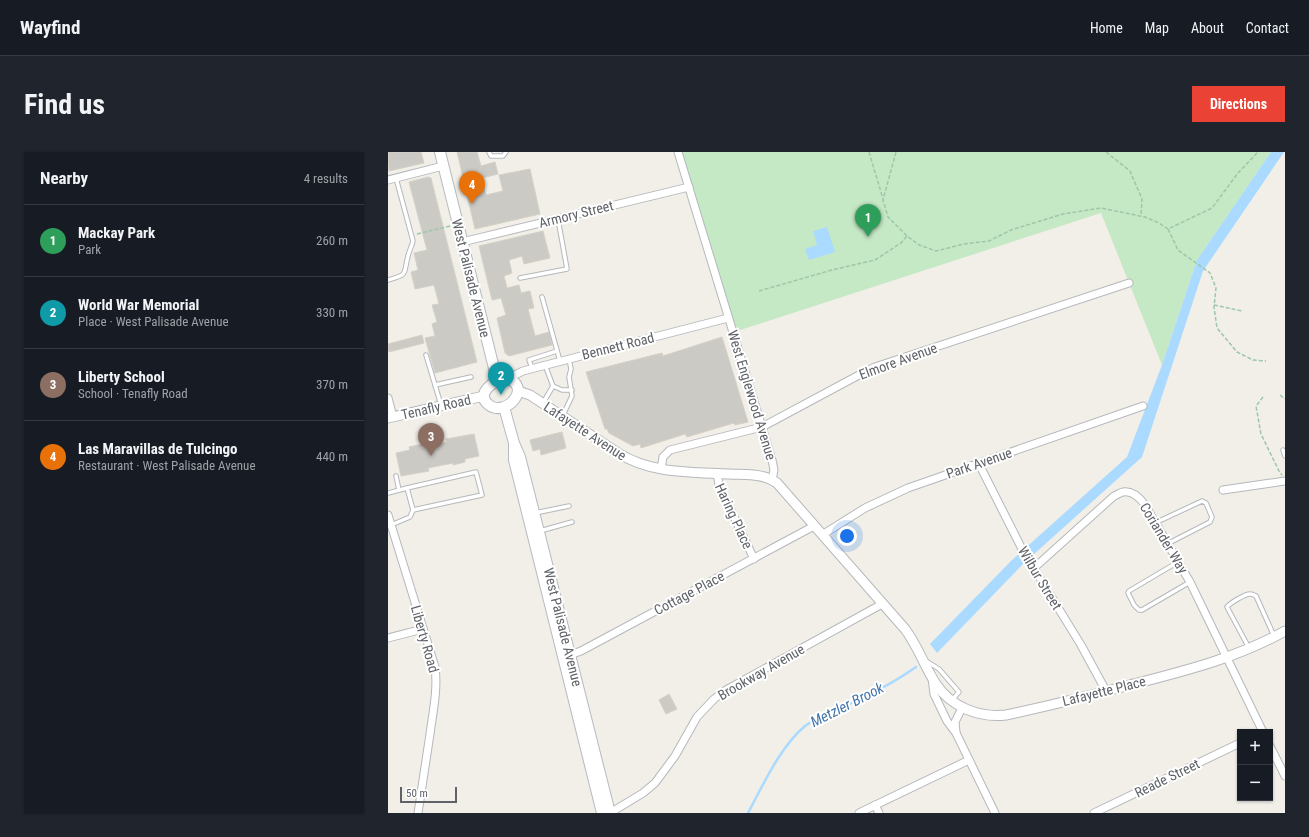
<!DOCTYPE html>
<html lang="en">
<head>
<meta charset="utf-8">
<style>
	:root { --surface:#171b24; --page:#20242c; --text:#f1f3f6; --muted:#9ea1a6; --line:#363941; --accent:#ea4335 }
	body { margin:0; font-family:"Roboto Condensed",sans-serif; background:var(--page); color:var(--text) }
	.controls { position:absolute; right:12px; bottom:12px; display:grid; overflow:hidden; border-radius:0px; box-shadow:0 1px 3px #0004 }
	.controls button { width:36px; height:36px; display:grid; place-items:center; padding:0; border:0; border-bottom:1px solid var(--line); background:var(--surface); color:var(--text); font:20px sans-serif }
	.scale { position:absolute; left:12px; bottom:10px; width:57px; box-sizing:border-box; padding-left:4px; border:2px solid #5f6368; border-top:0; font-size:11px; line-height:14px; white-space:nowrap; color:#5f6368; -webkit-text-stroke:3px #fff; paint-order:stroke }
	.you { position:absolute; left:459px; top:384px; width:14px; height:14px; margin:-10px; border:3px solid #fff; border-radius:50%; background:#1a73e8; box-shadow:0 0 0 6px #1a73e833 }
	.badge { display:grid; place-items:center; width:26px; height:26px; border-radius:50%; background:var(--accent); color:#fff; font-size:13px; font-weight:700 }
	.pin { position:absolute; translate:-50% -33px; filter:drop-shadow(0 1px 2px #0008) }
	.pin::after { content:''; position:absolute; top:21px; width:14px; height:12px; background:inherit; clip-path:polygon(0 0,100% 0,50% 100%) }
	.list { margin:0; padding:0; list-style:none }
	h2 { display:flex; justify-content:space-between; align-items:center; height:52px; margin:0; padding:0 16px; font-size:17px }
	h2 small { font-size:13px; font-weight:400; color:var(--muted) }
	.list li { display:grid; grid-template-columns:26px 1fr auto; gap:12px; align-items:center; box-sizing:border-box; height:72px; padding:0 16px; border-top:1px solid var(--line) }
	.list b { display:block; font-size:15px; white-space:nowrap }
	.list p { margin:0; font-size:13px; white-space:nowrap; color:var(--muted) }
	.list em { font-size:13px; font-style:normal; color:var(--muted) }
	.map { position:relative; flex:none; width:897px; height:661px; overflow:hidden; border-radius:0px }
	header { display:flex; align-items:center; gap:24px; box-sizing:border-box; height:56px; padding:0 20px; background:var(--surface); border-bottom:1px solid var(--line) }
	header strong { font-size:19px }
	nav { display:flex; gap:22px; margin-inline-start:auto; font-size:14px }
	.intro { display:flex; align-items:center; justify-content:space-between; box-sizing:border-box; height:96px; padding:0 24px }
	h1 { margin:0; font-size:28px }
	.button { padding:10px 18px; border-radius:0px; background:var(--accent); color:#fff; font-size:14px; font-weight:700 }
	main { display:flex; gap:24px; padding:0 24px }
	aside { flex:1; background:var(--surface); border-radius:0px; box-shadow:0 1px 3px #0004 }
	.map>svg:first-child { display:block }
	.green { fill:#c5e8c5 }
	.water { fill:#aadaff }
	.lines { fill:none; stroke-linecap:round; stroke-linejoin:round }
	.stream { stroke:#aadaff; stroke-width:2.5 }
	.building { fill:#cccac5; stroke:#d6d1c6 }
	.service-casing { stroke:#b5b8bc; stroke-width:5.5 }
	.minor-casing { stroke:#b5b8bc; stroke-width:9 }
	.tertiary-casing { stroke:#b5b8bc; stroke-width:11 }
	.secondary-casing { stroke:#b6babf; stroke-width:12 }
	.path { stroke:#9cc7a9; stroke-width:1.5; stroke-dasharray:4 2; stroke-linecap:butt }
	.service { stroke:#fff; stroke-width:3.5 }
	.minor { stroke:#fff; stroke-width:7 }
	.tertiary { stroke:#fff; stroke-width:9 }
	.secondary { stroke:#fff; stroke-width:10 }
	.labels { text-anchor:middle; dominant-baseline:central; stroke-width:4; stroke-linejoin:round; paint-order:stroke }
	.street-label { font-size:14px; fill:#5f6368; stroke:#fff }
	.water-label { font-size:15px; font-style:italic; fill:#4174aa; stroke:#fff }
</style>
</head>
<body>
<header>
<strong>Wayfind</strong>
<nav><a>Home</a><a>Map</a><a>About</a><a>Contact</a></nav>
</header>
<div class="intro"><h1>Find us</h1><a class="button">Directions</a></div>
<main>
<aside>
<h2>Nearby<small>4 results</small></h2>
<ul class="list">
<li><span class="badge" style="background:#2e9e5b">1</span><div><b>Mackay Park</b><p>Park</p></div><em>260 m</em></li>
<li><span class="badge" style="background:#0f9aa8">2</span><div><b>World War Memorial</b><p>Place · West Palisade Avenue</p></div><em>330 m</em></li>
<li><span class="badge" style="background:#8d6e63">3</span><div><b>Liberty School</b><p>School · Tenafly Road</p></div><em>370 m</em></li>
<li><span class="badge" style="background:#e8710a">4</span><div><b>Las Maravillas de Tulcingo</b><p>Restaurant · West Palisade Avenue</p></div><em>440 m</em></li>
</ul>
</aside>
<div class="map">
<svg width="897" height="661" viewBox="0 0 897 661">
	<rect width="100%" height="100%" fill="#f1efe8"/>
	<path class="green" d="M293 0H883L809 108 774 213 713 61 346 180Z"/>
	<g class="water">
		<path d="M883 0H896L815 119 754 305 635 412 549 501 542 492 624 408 739 305 774 213 809 108Z"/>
		<path d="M439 75 447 100 421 108 417 97 429 93 425 79Z"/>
	</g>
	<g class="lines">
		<path class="stream" d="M360 661C375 633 392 595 417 574 434 561 455 555 475 546 493 537 511 527 528 515"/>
	</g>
	<g class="building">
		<path d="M0 0H33L36 11 1 19Z"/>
		<path d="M69 0H89L93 14 107 10 110 22 94 26 98 43 115 39 111 23 142 17 152 62 87 77Z"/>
		<path d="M40 25 43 26 89 210 47 221 37 186 47 184 44 172 49 170 44 153 51 152 46 133 27 137 23 120 30 118 26 101 39 98 21 30Z"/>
		<path d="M155 79 162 106 136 112 134 104 121 108 124 121 116 124 119 136 131 133 133 141 142 139 146 156 140 157 147 184 161 180 164 193 121 204 117 201 109 166 118 163 113 146 104 148 91 94Z"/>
		<path d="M34 183 36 191 1 200 0 192Z"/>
		<path d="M334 185 360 270 347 273 346 271 299 285 297 282 253 296 252 292 245 294 221 281 219 277H217L198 220 274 201 275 204Z"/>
		<path d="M174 280 178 296 153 303 152 297 145 299 142 288Z"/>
		<path d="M86 282 91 304 77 307V310L65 313V311L40 316 41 319 13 324 8 301 22 298 21 295 34 292 35 296 59 290 58 287Z"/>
		<path d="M281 542 289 557 278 562 271 548Z"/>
	</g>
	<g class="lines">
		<defs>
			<g id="service">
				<path d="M101 0 103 4H115L118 0"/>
				<path d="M132 126 179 117 170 67"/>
				<path d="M0 128C21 122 15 123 20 104 21 99 24 94 25 89L8 26"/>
				<path d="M154 145 172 209"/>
				<path d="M38 203 47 233"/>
				<path d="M144 216 141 208 169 199"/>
				<path d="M165 234 174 238H184"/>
				<path d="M155 251 165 234 157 213"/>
				<path d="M53 253 47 233 83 225"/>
				<path d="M175 263 184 244 181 225 183 217 181 207"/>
				<path d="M895 298 897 304"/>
				<path d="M8 324 11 338"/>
				<path d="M19 336 88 320 94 343 25 358"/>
				<path d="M0 341 19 336 25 358 22 365 3 373"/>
				<path d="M147 361 181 354"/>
				<path d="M767 371 814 349 818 351 824 365 822 370 779 392"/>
				<path d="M152 379 184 370"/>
				<path d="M790 410 741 439 740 441 746 453 751 458H754L802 430"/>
				<path d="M861 496 839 455C842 451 857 442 862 442 865 442 866 443 868 444L886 484"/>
				<path d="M538 509 551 517 571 540 564 548"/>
			</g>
			<g id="minor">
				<path d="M290 0 384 308 386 318 384 328"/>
				<path d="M0 28 55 14"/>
				<path d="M74 90 301 35"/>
				<path d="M122 228 127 223 135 219 340 166"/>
				<path d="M0 246 5 265"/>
				<path d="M591 312 634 397 693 493 718 539"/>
				<path d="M273 317 275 305 282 298 374 275 471 223 487 215 741 131"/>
				<path d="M329 321 331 333 366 407"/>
				<path d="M835 338 897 329"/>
				<path d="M0 363 47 515C50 537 45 559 42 582 38 608 34 635 30 661"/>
				<path d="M434 383 477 356 520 336 755 254"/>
				<path d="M646 416 726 344C729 343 733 340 735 340 745 338 752 346 757 353L802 430 875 580"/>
				<path d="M0 486 35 477"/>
				<path d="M179 504 193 499 426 374"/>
				<path d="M544 526 546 542 559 569 568 581 607 661"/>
				<path d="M568 580 567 570 574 556"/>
				<path d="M882 594 897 624"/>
				<path d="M487 653 491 661"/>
				<path d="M222 661 255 641 267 631 287 604 309 565 326 547 338 538 494 452"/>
				<path d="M471 661 581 608"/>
				<path d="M706 661 852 591"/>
			</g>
			<g id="tertiary">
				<path d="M130 239 142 243 230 301C263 322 304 320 341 322 358 323 375 321 389 331L517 477C530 494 536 514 548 532 563 555 591 566 618 563 660 554 701 544 742 533 796 519 849 506 897 479"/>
				<path d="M0 266 96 244"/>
			</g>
			<g id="secondary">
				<path d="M52 0 109 228"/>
				<path d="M118 226C146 234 118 266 101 253 86 242 107 227 118 226Z"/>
				<path d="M116 255 126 291 132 305 222 661"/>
				<path d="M126 294V308L214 661"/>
			</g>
		</defs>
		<use href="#service" class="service-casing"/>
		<use href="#minor" class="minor-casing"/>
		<use href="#tertiary" class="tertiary-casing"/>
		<use href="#secondary" class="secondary-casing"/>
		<g class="path">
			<path d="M481 0 495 47"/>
			<path d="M508 0 495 48 500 65 519 84 531 93 548 99 576 92 601 89 623 78 675 62 713 56 757 65 771 71 780 77 824 56 850 21 870 0"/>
			<path d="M718 0 742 19 754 47 753 64"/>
			<path d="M780 77 790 98 822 121 828 136 826 155 829 176 849 200 865 208 878 209"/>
			<path d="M29 82 62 74"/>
			<path d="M371 139 444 118 487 108 513 91 519 84"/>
			<path d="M826 153 854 159"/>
			<path d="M892 243 897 247"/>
			<path d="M875 245 868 254 873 282 891 319 894 323"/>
		</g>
		<use href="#service" class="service"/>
		<use href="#minor" class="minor"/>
		<use href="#tertiary" class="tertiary"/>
		<use href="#secondary" class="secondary"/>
	</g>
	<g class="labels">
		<g class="street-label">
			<text transform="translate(188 62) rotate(-14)">Armory Street</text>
			<text transform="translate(83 126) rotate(76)">West Palisade Avenue</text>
			<text transform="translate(230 194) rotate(-14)">Bennett Road</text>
			<text transform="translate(510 209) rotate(-20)">Elmore Avenue</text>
			<text transform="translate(364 243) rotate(73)">West Englewood Avenue</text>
			<text transform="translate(48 255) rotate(-13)">Tenafly Road</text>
			<text transform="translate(197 279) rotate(33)">Lafayette Avenue</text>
			<text transform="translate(591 311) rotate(-19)">Park Avenue</text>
			<text transform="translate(346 364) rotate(65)">Haring Place</text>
			<text transform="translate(776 386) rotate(59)">Coriander Way</text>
			<text transform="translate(652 426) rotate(59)">Wilbur Street</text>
			<text transform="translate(301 441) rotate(-28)">Cottage Place</text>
			<text transform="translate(175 475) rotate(76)">West Palisade Avenue</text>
			<text transform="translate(37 487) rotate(74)">Liberty Road</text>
			<text transform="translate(373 520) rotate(-30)">Brookway Avenue</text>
			<text transform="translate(716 539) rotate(-14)">Lafayette Place</text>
			<text transform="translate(779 626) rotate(-26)">Reade Street</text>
		</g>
		<g class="water-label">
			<text transform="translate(459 553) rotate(-27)">Metzler Brook</text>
		</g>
	</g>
</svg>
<div class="controls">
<button>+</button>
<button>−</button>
</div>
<div class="scale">50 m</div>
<div class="you"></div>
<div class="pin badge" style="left:480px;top:85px;background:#2e9e5b">1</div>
<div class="pin badge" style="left:113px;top:243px;background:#0f9aa8">2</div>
<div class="pin badge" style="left:43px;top:304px;background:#8d6e63">3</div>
<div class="pin badge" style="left:84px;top:52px;background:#e8710a">4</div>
</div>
</main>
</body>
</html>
